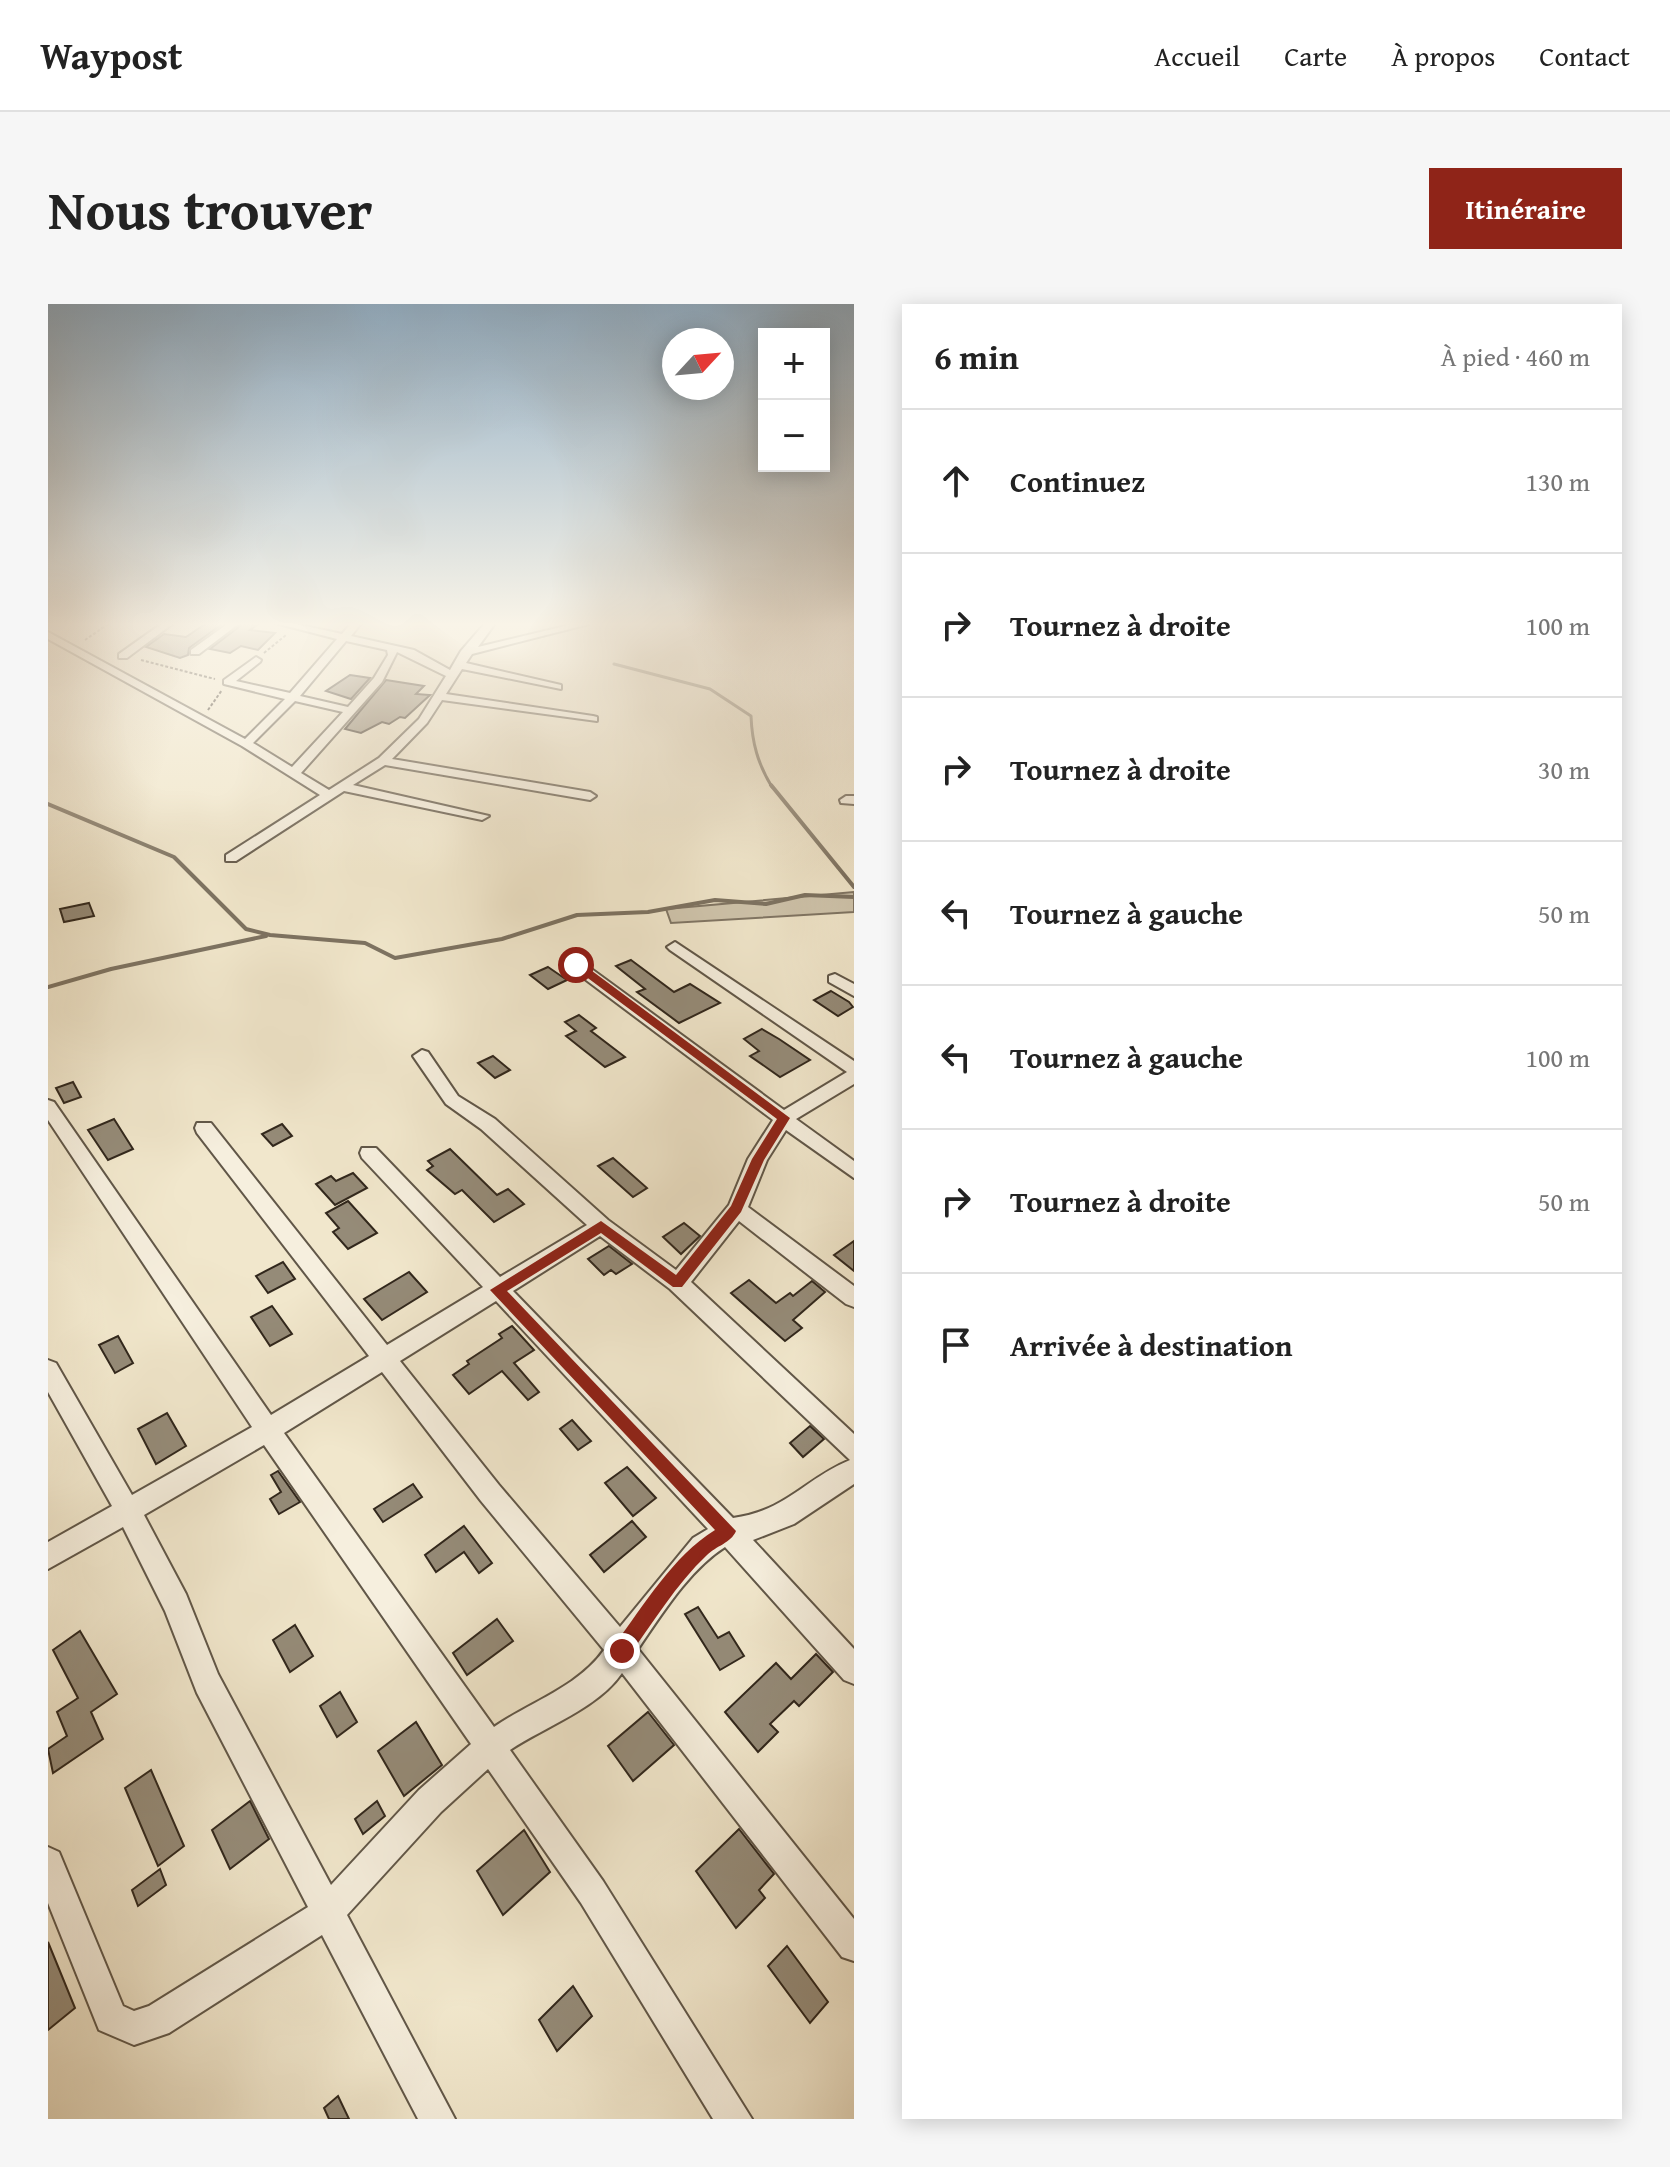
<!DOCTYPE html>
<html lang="fr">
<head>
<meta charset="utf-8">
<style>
	:root { --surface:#fff; --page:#f6f6f6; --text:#222; --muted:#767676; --line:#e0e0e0; --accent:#8f2418 }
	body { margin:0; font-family:"Gentium Book Plus",serif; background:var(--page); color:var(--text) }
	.controls { position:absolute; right:24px; top:24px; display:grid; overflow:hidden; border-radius:0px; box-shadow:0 4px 20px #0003 }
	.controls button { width:72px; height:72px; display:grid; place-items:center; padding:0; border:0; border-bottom:2px solid var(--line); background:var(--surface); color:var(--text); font:40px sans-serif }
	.compass { position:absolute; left:614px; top:24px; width:72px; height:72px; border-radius:50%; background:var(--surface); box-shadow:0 4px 20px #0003; rotate:64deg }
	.stop { position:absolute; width:24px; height:24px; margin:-18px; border:6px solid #8f2418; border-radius:50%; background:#fff }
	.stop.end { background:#8f2418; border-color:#fff; box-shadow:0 2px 8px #0008 }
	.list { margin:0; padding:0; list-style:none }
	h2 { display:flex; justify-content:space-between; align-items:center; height:104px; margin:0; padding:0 32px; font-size:34px }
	h2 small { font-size:26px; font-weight:400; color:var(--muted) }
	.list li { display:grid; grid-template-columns:52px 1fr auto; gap:24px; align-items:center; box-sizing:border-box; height:144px; padding:0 32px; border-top:2px solid var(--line) }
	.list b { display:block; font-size:30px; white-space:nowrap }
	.list em { font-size:26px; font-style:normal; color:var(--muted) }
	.icon { flex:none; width:44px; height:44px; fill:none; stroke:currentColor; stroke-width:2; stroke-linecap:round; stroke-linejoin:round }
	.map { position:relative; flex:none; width:806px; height:1815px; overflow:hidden; border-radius:0px }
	header { display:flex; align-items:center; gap:48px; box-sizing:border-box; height:112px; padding:0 40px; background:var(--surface); border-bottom:2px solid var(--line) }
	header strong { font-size:38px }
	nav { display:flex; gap:44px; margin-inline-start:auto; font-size:28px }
	.intro { display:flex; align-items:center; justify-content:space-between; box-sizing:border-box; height:192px; padding:0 48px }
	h1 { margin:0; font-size:56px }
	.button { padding:20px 36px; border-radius:0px; background:var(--accent); color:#fff; font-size:28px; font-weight:700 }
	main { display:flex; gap:48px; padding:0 48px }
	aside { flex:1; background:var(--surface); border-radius:0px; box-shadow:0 4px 20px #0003 }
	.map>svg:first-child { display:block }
	.green { fill:#d0c6ae; stroke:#807665; stroke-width:2 }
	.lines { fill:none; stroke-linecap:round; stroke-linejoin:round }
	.stream-far1 { stroke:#7d7362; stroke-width:3 }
	.stream { stroke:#7d7362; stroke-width:4 }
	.building { fill:#958b78; stroke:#31271c; stroke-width:2 }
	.minor-casing { stroke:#615748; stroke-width:4 }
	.path { stroke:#31271c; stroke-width:2; stroke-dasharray:3 2; stroke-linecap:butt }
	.minor { fill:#f6efde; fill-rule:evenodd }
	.route { fill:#8f2418 }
</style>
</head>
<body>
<header>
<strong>Waypost</strong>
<nav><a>Accueil</a><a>Carte</a><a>À propos</a><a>Contact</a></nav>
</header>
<div class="intro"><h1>Nous trouver</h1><a class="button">Itinéraire</a></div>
<main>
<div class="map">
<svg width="806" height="1815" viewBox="0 0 806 1815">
	<rect width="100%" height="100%" fill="#f1e7cc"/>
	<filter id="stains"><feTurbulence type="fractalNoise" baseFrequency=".0025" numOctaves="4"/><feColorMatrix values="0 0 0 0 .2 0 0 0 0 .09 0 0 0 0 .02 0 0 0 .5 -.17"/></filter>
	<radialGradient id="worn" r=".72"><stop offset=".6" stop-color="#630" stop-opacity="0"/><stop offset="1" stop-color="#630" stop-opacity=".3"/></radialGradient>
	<path class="green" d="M806 588V608L623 619 618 605Z"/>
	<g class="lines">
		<path class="stream-far1" d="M566 360 662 385 703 412C704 439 710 460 724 483"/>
		<g class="stream">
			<path d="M723 481 806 583"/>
			<path d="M0 500 126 553 198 625 222 631 317 639 347 654 454 635 529 611 600 608 667 596 718 600 757 591 806 593"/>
			<path d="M0 683 63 665 218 632"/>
		</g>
	</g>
	<g class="building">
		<path d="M160 318H177L141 344 140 351 132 354 98 343 116 330 138 333Z"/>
		<path d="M196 319 209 321 202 326 227 329 210 346 193 342 182 349 162 345Z"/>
		<path d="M302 371 322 374 303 395 278 387Z"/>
		<path d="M338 376 376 382 368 390 382 391 357 414 352 413 341 420 334 418 313 429 297 425Z"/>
		<path d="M41 599 46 612 16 618 12 605Z"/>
		<path d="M583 656 626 688 642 680 672 699 631 719 589 688 597 685 568 662Z"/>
		<path d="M500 663 519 676 500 685 482 671Z"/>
		<path d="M783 687 801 698 805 703 790 712 766 696Z"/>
		<path d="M531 711 548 724 543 727 577 753 557 763 518 732 528 727 517 718Z"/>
		<path d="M714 725 731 735 762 756 732 773 702 752 711 747 696 735Z"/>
		<path d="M445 752 462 766 447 774 430 759Z"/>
		<path d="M25 778 33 793 16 799 8 784Z"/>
		<path d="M66 815 85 845 60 856 40 826Z"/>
		<path d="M234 820 244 832 225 842 214 830Z"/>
		<path d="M402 845 449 891 460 885 476 900 446 918 414 886 407 890 379 866 385 862 380 857Z"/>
		<path d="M565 854 599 884 585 893 550 862Z"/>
		<path d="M305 869 319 884 287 901 268 880 283 872 288 877Z"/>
		<path d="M300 897 329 929 300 945 285 928 291 924 278 909Z"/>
		<path d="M636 919 652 932 633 950 615 933Z"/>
		<path d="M806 937V967L786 951Z"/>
		<path d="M561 942 584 960 568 970 563 966 556 971 540 955Z"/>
		<path d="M235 958 247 975 220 989 208 972Z"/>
		<path d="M361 968 379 988 334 1016 316 995Z"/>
		<path d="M701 976 728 999 742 989 745 992 764 977 777 988 745 1016 754 1024 737 1037 683 989Z"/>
		<path d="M224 1002 244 1030 222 1042 203 1013Z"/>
		<path d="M464 1022 486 1046 466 1059 491 1088 480 1096 454 1067 421 1090 405 1071 421 1060 419 1057 454 1034 451 1030Z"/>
		<path d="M70 1032 85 1059 67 1069 51 1041Z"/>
		<path d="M119 1109 138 1142 108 1160 90 1125Z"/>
		<path d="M524 1116 543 1137 530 1146 512 1125Z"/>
		<path d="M762 1122 776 1135 755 1153 742 1139Z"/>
		<path d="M579 1163 608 1194 585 1212 557 1179Z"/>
		<path d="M230 1167 252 1198 231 1210 222 1195 233 1188 223 1171Z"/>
		<path d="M365 1180 374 1193 335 1218 326 1205Z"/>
		<path d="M584 1217 598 1233 556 1268 542 1251Z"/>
		<path d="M416 1222 444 1259 431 1269 416 1248 388 1268 377 1251Z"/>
		<path d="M650 1303 670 1334 681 1328 696 1352 672 1366 637 1310Z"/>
		<path d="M449 1315 465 1337 419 1371 405 1349Z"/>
		<path d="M247 1321 265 1352 242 1368 225 1336Z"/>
		<path d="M32 1327 69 1390 43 1408 55 1435 5 1469 0 1445 19 1432 9 1408 30 1394 5 1346Z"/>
		<path d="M768 1350 785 1368 751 1402 746 1397 722 1420 730 1428 710 1448 677 1408 728 1359 743 1375Z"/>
		<path d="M292 1388 309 1418 289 1433 272 1402Z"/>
		<path d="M600 1408 626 1441 585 1477 560 1442Z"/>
		<path d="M368 1418 394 1461 356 1492 330 1447Z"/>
		<path d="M103 1466 136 1542 110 1562 77 1484Z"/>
		<path d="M202 1497 221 1535 182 1565 164 1526Z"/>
		<path d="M329 1497 337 1512 315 1530 307 1515Z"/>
		<path d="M691 1525 726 1570 711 1586 717 1594 688 1624 648 1567Z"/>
		<path d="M476 1526 502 1568 455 1611 429 1567Z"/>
		<path d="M112 1565 118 1581 90 1602 84 1586Z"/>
		<path d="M0 1638 27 1704 0 1726Z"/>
		<path d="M739 1642 780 1698 762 1719 720 1662Z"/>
		<path d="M525 1682 544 1712 509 1747 491 1716Z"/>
		<path d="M290 1792 301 1815H281L276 1804Z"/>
	</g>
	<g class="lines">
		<defs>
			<g id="minor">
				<path d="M116 318H127L79 354H71V350Z"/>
				<path d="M182 318H193L151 350H143V346Z"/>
				<path d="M223 318H239L294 330 304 318H314L303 332 366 346 402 366 413 347 438 318H448L430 343 534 318H549L424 350 418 359 513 381V385L414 365 398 390 545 412 549 413V417L394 396 379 419 344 455 542 488 548 492 542 496 337 461 305 481 441 512 434 516 296 487 188 557H178V551L272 491 194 442 0 335V328L197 435 237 395 176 380V376L208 353 213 356 212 358 188 377 242 389 289 335ZM298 337 339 346 340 351 326 374 300 403 252 392ZM349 348 398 372 371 415 331 454 281 486 253 469 334 378ZM247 397 295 408 244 463 205 439Z"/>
				<path d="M798 492H806V500L793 499 792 496Z"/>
				<path d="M627 638 806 757V780L748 815 806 857V874L738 826 719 856 700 903 806 982V1003L798 1000 691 917 643 978 806 1130V1180L746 1220 705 1236 806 1345V1380L796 1376 677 1243C641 1266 614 1310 590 1345L806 1615V1657L794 1653 574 1369C549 1405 498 1422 462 1446L555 1577 704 1815H665L533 1599 440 1465 393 1508 299 1611 407 1815H370L274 1631 121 1729 86 1741 51 1726 0 1599V1543L11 1548 75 1702 86 1707 101 1702 260 1603 149 1389 117 1307 75 1223 0 1265V1238L64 1202 0 1088V1056L8 1059 84 1191 204 1123 0 816V796L6 798 223 1111 321 1052 149 829 147 824 149 819H163L339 1041 435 983 314 854 312 849 314 844H328L452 973 539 921 433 825 398 800 365 752 374 746 380 748 410 792 447 815 560 916 628 966 681 901 700 855 725 816 522 664V658H534L736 806 799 768 622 646 619 643ZM552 932 622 985 802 1156C756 1175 740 1206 685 1214L465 987ZM448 997 660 1225 645 1234 572 1323 451 1181 352 1057ZM334 1068 433 1197 556 1346C530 1383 482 1398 446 1423L236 1129ZM216 1141 423 1440 371 1486 283 1581 170 1370 138 1290 96 1211Z"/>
				<path d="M787 670 806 680V692L781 678V672Z"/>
			</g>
		</defs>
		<use href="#minor" class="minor-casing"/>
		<g class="path">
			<path d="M37 336 63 318"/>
			<path d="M216 349 238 331"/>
			<path d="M93 356 167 375"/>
			<path d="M160 406 174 386"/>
		</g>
		<use href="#minor" class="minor"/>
	</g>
	<linearGradient id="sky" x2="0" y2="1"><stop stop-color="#91aec5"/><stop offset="0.56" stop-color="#f9f4e8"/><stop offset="1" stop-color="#f9f4e8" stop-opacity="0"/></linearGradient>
	<rect width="806" height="572" fill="url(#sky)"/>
	<path class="route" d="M525 658H532L742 814 716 856 693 908 634 983H625L553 929 459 987 688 1227C683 1239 668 1242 659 1251 628 1280 605 1319 580 1353L574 1356 567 1353 565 1347 567 1340C597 1300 624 1253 667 1226L442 986 553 917 628 971 683 902 704 855 729 815 525 663Z"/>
	<rect width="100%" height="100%" filter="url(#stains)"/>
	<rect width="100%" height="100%" fill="url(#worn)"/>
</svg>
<div class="controls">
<button>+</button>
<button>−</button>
</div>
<svg class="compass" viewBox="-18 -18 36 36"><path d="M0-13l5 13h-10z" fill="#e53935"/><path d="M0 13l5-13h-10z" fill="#767676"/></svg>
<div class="stop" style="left:528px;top:661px"></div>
<div class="stop end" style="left:574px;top:1347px"></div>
</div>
<aside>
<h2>6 min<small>À pied · 460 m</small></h2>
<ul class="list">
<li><svg class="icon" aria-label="ahead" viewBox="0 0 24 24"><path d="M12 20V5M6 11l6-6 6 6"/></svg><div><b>Continuez</b></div><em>130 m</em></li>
<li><svg class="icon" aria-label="right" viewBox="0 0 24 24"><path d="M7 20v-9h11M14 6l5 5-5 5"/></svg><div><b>Tournez à droite</b></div><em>100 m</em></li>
<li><svg class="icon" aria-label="right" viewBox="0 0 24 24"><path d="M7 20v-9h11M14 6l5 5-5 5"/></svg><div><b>Tournez à droite</b></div><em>30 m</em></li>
<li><svg class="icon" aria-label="left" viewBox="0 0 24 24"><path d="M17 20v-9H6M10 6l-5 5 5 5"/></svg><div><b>Tournez à gauche</b></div><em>50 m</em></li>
<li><svg class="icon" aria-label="left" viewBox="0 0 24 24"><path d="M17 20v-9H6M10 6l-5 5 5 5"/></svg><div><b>Tournez à gauche</b></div><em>100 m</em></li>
<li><svg class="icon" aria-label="right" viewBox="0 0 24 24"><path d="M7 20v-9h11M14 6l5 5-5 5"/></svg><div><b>Tournez à droite</b></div><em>50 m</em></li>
<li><svg class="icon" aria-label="arrive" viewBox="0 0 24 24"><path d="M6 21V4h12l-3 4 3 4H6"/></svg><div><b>Arrivée à destination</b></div></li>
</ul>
</aside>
</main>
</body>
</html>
